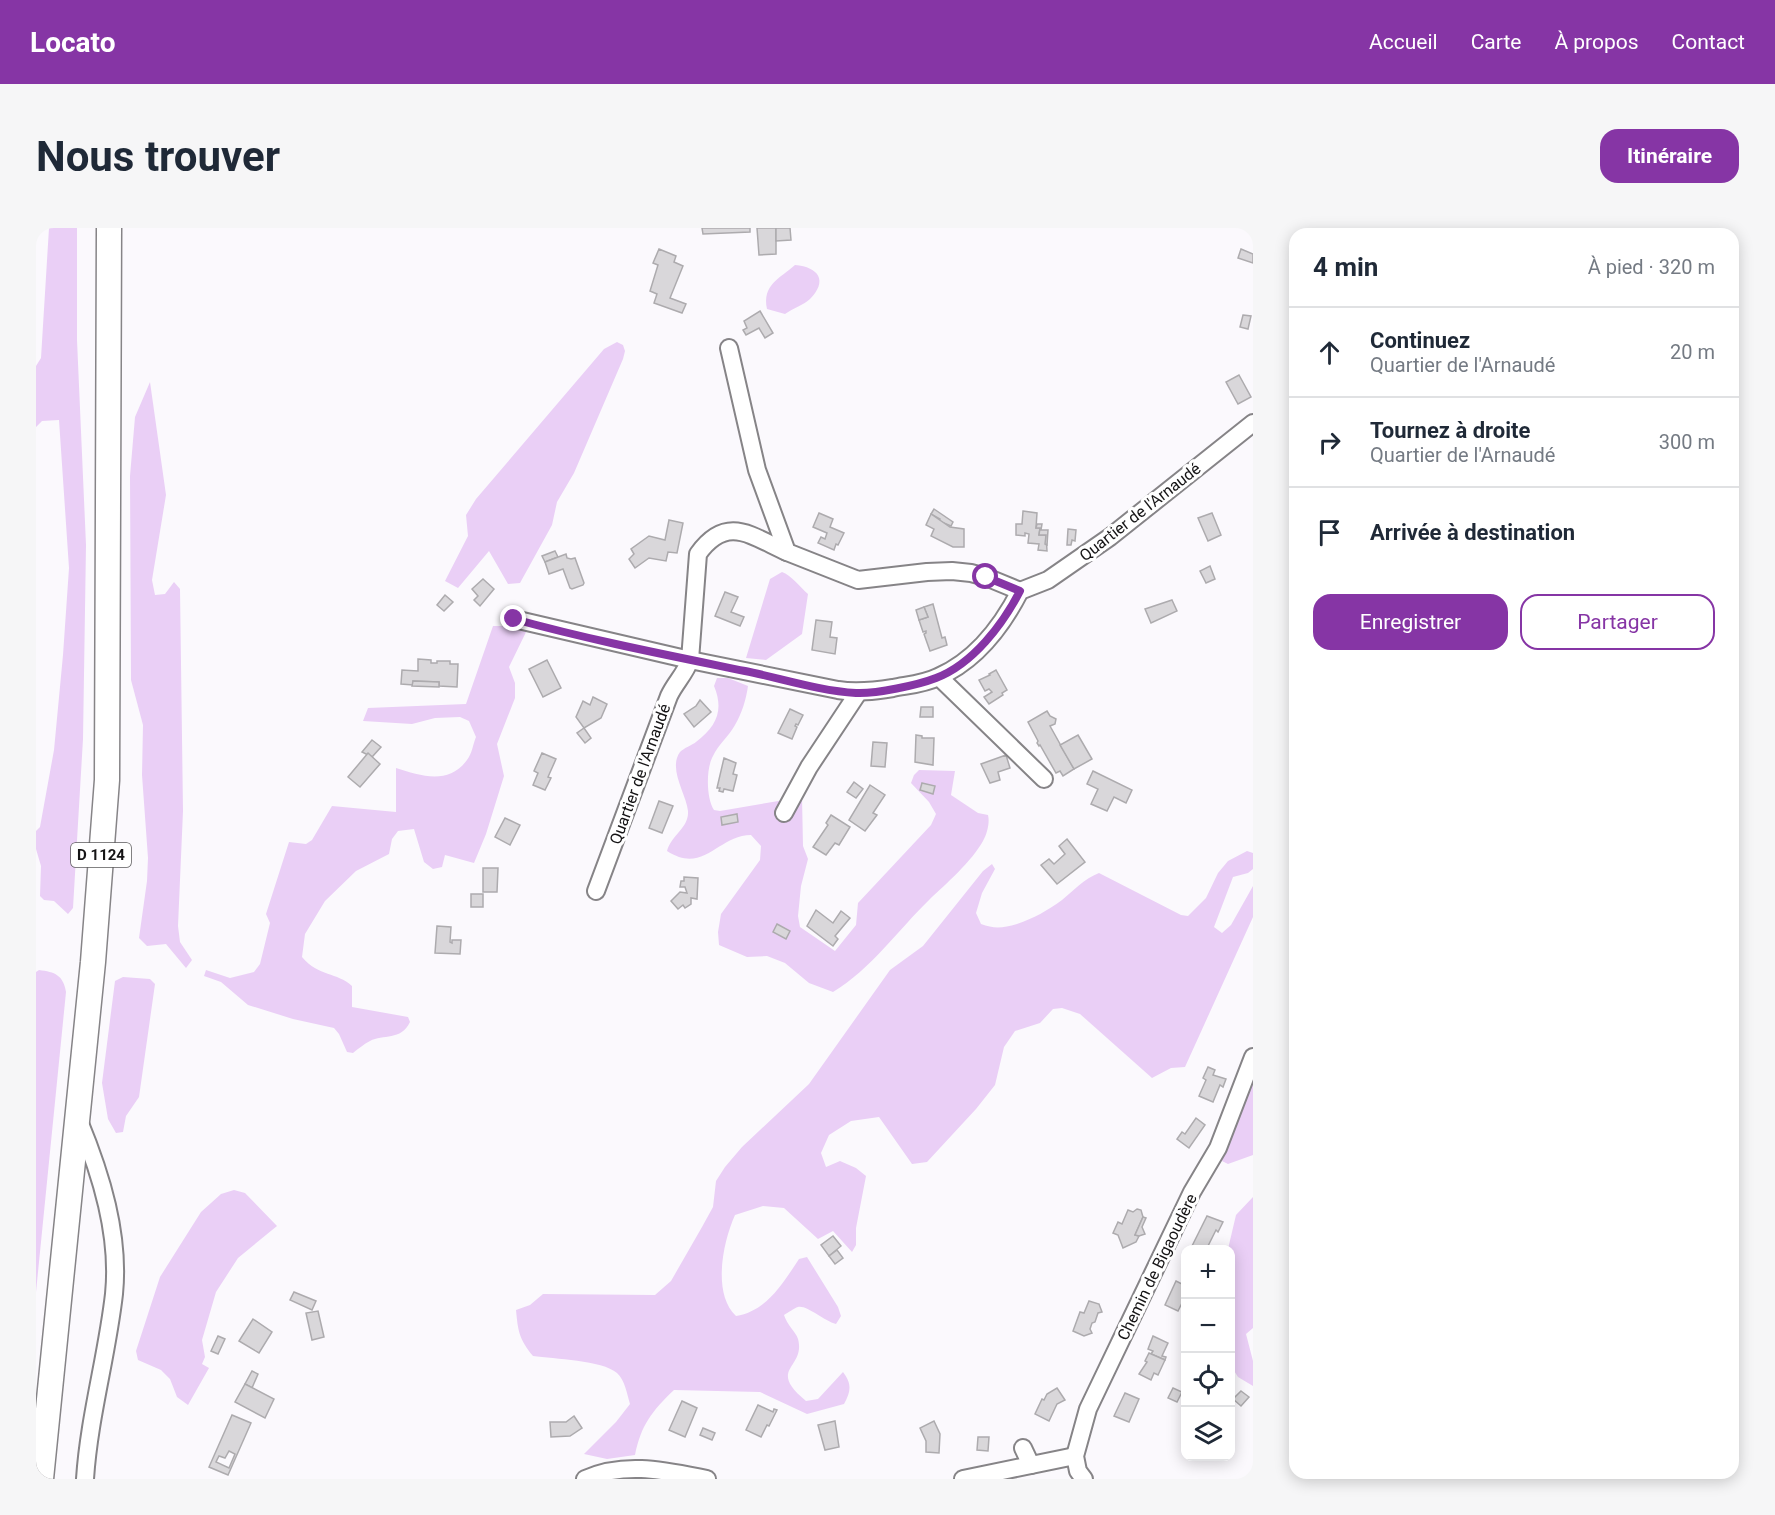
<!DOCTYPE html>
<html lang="fr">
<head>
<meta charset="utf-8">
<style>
	:root { --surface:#fff; --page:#f6f6f7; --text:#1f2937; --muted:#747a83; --line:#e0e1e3; --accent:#8635a5 }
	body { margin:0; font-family:Roboto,sans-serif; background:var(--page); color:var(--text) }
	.controls { position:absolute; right:18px; bottom:18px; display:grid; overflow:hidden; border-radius:12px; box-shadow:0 3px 15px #0003 }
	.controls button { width:54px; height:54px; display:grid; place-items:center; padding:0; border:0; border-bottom:2px solid var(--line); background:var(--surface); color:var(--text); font:30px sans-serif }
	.stop { position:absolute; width:18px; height:18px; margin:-14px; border:4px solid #8635a5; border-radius:50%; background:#fff }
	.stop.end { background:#8635a5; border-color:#fff; box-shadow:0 2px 6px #0008 }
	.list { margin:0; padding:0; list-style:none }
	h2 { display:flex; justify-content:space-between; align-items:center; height:78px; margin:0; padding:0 24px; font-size:26px }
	h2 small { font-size:20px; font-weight:400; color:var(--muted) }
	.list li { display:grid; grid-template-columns:39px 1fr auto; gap:18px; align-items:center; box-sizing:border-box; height:90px; padding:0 24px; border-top:2px solid var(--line) }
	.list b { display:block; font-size:22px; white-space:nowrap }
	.list p { margin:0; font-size:20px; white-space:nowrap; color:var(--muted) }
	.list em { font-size:20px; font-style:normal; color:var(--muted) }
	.actions { display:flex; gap:12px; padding:18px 24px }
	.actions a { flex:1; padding:14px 0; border:2px solid var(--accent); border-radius:18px; text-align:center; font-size:21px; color:var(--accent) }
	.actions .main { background:var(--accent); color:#fff }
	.icon { flex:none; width:33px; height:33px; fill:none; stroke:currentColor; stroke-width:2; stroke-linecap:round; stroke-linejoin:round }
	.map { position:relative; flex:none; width:1217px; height:1251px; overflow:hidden; border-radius:18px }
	header { display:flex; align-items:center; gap:36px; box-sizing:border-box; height:84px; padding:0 30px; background:var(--accent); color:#fff }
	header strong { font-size:28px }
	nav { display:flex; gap:33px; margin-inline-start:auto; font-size:21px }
	.intro { display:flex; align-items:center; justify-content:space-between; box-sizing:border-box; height:144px; padding:0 36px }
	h1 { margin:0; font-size:42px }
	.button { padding:15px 27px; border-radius:18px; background:var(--accent); color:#fff; font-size:21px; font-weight:700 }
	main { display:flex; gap:36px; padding:0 36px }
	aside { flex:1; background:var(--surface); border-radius:18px; box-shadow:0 3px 15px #0003 }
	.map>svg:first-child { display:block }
	.green { fill:#eacff6 }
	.building { fill:#d9d7da; stroke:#adabae; stroke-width:1.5; fill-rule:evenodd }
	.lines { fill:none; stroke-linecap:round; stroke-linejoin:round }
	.minor-casing { stroke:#868487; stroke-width:20 }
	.highway-casing { stroke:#868487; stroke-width:27 }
	.minor { stroke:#fff; stroke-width:16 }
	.highway { stroke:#fff; stroke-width:24 }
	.route { stroke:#8635a5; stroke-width:8 }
	.labels { text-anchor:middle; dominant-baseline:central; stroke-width:6; stroke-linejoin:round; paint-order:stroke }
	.shield { fill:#fff; stroke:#5b5a5b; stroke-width:1.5 }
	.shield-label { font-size:15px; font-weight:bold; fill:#151415 }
	.street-label { font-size:16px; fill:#151415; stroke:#fff }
</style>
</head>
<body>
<header>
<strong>Locato</strong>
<nav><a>Accueil</a><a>Carte</a><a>À propos</a><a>Contact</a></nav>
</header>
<div class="intro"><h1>Nous trouver</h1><a class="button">Itinéraire</a></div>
<main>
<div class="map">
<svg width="1217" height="1251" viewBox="0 0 1217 1251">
	<rect width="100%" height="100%" fill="#fbf9fd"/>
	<g class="green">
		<path d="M13 0H41V112L50 317 47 511 37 680 32 686 18 673 8 672 4 668 5 638 0 621V603L4 599 18 522 27 427 33 340 23 192 6 193 0 199V138L5 130Z"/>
		<path d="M759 37C783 39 792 53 774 71 768 77 757 80 749 86L731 81C726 57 743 51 759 37Z"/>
		<path d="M581 114 587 117 589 123 587 131 538 245 521 274 516 297 484 355 472 356 453 323 422 360 409 353 432 308 430 287 440 271 568 121Z"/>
		<path d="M114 154 130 267 116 352 119 367 129 366 138 354 144 361 147 583 142 698 144 714 156 732 150 740 130 716 111 718 103 710 111 653 112 630 106 547 107 497 95 452 94 248 99 189Z"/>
		<path d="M746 344C755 347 764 359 772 366L766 406 730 432 710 430 734 351Z"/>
		<path d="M457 398H475L491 402 473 439 479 455V470L461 516 468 548 450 606 438 635 409 627 406 639 397 641 388 634 378 601 362 603 356 611 353 626 320 643 289 673 269 706 266 729C283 749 301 744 316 758V779L372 789 374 794C365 813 347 806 334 813 328 816 322 821 317 825L311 824 303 806 298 800 257 791 212 777 185 754 168 748 170 742 194 750 218 744 224 736 234 695 230 686 253 614 270 616 276 612 296 578 360 584V540C385 548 413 557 431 532 436 526 437 516 440 509L433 493 424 489 399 490 376 496 327 493 332 480 430 476Z"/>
		<path d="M681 450H692L712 458C710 472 706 485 699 497 693 508 682 517 677 528 670 540 670 570 678 582L684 583 766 569 767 618 772 631 765 658 762 688 764 699 799 723 820 697 822 675 895 597 900 586 893 574 875 555 878 547 883 542 919 543 915 567 942 585 952 587C954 595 951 606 947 613 936 633 910 656 894 671 862 702 835 741 797 764L773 755 749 735 731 728 711 729 683 717 682 704 685 686 724 632 725 618 715 607C682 607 668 647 631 623 636 606 653 600 652 583 650 565 632 541 644 524 648 520 656 517 660 514 681 498 688 482 678 458Z"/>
		<path d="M1211 623 1217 625V641L1212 645 1197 649 1178 699 1186 705 1195 697 1217 658V689L1149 839 1135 840 1116 850 1044 786 1026 780 1017 781 1004 795 979 803 968 819 959 857 940 881 891 934 876 936 843 889 815 893 793 907 785 925 790 939 804 933 820 940 830 948 820 1000V1017L816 1024 797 1003 782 1011 748 980 727 978 699 987C687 1014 676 1065 700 1088 731 1083 747 1055 763 1031L771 1029 802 1079 805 1088 800 1096C788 1093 771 1077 762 1079 758 1080 752 1085 748 1087 751 1097 760 1104 762 1111 770 1141 730 1140 770 1173L782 1171 807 1144C816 1156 815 1163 808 1176L771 1186 724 1164 638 1162C616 1183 605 1197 599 1227L571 1231 548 1226 580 1194 594 1176C591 1166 589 1152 581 1145 566 1132 518 1131 497 1128 483 1111 482 1103 480 1082L494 1077 507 1066 619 1067 635 1053 666 999 677 979 680 953 689 939 706 919 773 856 854 742 887 718 947 643 956 636 959 641 946 665 940 685 945 696C958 701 967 700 981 696 998 690 1011 683 1026 672 1038 662 1048 651 1063 645L1145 687 1152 688 1170 670 1182 645 1192 633Z"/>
		<path d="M3 742C19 744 27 747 30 764L0 1064V744Z"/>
		<path d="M87 749 114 751 119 756 103 869 90 888 87 904 80 905 72 891 66 855 79 753Z"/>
		<path d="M1217 853V927L1192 936 1186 933Z"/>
		<path d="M198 962 209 965 241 998 202 1030 180 1064 166 1112 169 1129 166 1136 173 1140 152 1177 141 1169 134 1151 125 1142 102 1132 100 1123 124 1049 165 984 185 966Z"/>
		<path d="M1217 969V1100L1210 1106 1217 1133V1158L1202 1149 1195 1138 1194 1022 1192 1021 1200 987Z"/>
	</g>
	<g class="building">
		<path d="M666 0H714V4L667 6Z"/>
		<path d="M721 0H740V26L723 27Z"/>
		<path d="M740 0H754L755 12 740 13Z"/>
		<path d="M623 21 640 28 638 34 647 38 634 70 650 76 646 85 618 75 621 66 614 63 622 37 617 35Z"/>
		<path d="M1205 21 1217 26V35L1202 30Z"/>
		<path d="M724 83 737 105 729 110 723 100 710 107 707 102 711 100 708 93Z"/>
		<path d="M1207 87 1215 88 1212 101 1204 99Z"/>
		<path d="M1203 147 1215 169 1202 176 1190 154Z"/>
		<path d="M898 281 917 294 915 298 903 293 904 291 895 286Z"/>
		<path d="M987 283 1001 285 1000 300H1004L1003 307H1010L1011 323 1002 322 1003 316 992 315 993 306 989 305V308L980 307V296H986Z"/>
		<path d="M783 285 797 291 794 299 808 305 802 317 800 316 798 322 782 315 785 309 789 311 791 305 777 299Z"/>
		<path d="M1176 285 1185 307 1172 313 1162 290Z"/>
		<path d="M895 286 914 299 928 301V319H917L895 308 898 301 890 297Z"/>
		<path d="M633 292 647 295 641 325 632 324 630 333 613 330 599 340 593 331 598 326 595 321 613 308 629 312Z"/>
		<path d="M1001 296H1006L1005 302H1012L1011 317 1009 316 1010 307H1003L1004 300H1000Z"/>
		<path d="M1032 301 1040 302 1039 313 1036 312 1035 317H1031Z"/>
		<path d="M519 323 522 329 509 334 506 328Z"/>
		<path d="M530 326 531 330 535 331 539 330 548 355 547 357 536 361 534 360 527 341 513 346 509 334Z"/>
		<path d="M1174 338 1179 351 1170 355 1164 343Z"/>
		<path d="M447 351 458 361 444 378 438 372 442 368 436 361Z"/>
		<path d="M689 364 702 369 695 384 708 389 704 398 679 388Z"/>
		<path d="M409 367 417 374 408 383 401 377Z"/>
		<path d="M1136 372 1141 383 1115 395 1109 381Z"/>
		<path d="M897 376 906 410 909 409 911 417 894 423 888 406 890 405V403L887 404 883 392 892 389 888 379Z"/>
		<path d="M888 379 892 389 883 392 880 382Z"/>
		<path d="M780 392 796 394 794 409 801 410 799 426 776 422Z"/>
		<path d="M382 431 395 432V435H401V433H414V436H422L421 459 403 458V454L377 453V457L365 456 366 442 382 443Z"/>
		<path d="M511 432 525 460 507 469 493 441Z"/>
		<path d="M960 442 971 462 966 465 967 467 953 476 948 469 956 464 953 461 949 463 943 452 954 447 953 446Z"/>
		<path d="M377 453 403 454V459L376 458Z"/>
		<path d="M557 469 571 476 565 490 548 500 540 489 547 473 554 477Z"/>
		<path d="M664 472 675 484 658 499 648 486 660 478Z"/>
		<path d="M885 479H897V489H884Z"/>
		<path d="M754 481 767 487 762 497 760 496 759 498 761 499 756 511 742 505Z"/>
		<path d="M1011 483 1014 488 1020 491 1019 496 1014 498 1038 541 1027 548 1024 543 1020 545 1004 517 1003 518 1001 515 1002 513 992 494Z"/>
		<path d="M548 500 555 510 549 515 541 505Z"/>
		<path d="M880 507 886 508V510H898L897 537 879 534Z"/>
		<path d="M1042 507 1056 531 1038 541 1024 517Z"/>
		<path d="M336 512 345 519 336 529 326 524Z"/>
		<path d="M837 514 851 515 849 539 835 538Z"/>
		<path d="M332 525 344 536 324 559 312 549Z"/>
		<path d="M506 525 520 531 512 549 515 550 509 562 497 557 502 545 498 543Z"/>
		<path d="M970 527 974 540 962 544 964 552 954 555 945 536Z"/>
		<path d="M688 530 700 535 697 546 701 547 697 563 688 561 687 564 683 563 684 560H681Z"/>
		<path d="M1057 543 1096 562 1090 575 1078 569 1071 583 1055 576 1062 561 1051 556Z"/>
		<path d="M818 554 827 561 820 570 811 564Z"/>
		<path d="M886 555 899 558 897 566 884 562Z"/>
		<path d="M834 557 849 567 837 585 841 587 829 603 813 592Z"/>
		<path d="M623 573 637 578 626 605 613 600Z"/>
		<path d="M701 586 702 594 686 597 685 589Z"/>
		<path d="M795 587 814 599 803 617 799 615 790 627 777 619 792 597 790 595Z"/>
		<path d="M469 590 484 597 474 617 459 609Z"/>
		<path d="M1031 611 1049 634 1021 656 1005 637 1013 631 1018 636 1029 626 1023 618Z"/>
		<path d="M447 640H462L461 664H447Z"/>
		<path d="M648 649 662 650 661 671 655 670V676L649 680 647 677 642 681 635 673 644 664 651 665 649 659H644L645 653H648Z"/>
		<rect x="435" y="666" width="12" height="13"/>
		<path d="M780 682 797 695 805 683 814 690 799 708 802 711 797 718 771 698Z"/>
		<path d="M741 696 754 703 750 711 737 704Z"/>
		<path d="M401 698 415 699 414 714 416 715V712H425L424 726 399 725Z"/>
		<path d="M1172 839 1179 842 1177 847 1190 851 1187 859 1184 857 1177 874 1163 868 1170 852 1167 850Z"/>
		<path d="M1160 890 1169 897 1153 920 1141 911 1146 904 1149 906Z"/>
		<path d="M1101 981 1105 982 1107 989 1099 1007 1103 1008 1100 1014 1087 1020 1082 1007 1077 1005 1082 994 1086 996 1092 982 1097 984Z"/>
		<path d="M1171 988 1187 994 1182 1004 1180 1002 1170 1022H1157L1155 1020Z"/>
		<path d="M1107 989 1110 990 1106 999 1109 1006 1103 1008 1099 1007Z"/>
		<path d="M797 1008 805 1018 793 1028 785 1017Z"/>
		<path d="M801 1022 807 1030 799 1036 793 1028Z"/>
		<path d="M1140 1053 1150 1058 1146 1068 1149 1069 1142 1083 1129 1077Z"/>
		<path d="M258 1064 280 1073 276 1082 254 1072Z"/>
		<path d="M1053 1073 1063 1076 1066 1084 1062 1085 1059 1094 1056 1095 1054 1101 1056 1105 1048 1108 1037 1103 1044 1084 1048 1085Z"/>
		<path d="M282 1083 288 1109 276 1112 270 1085Z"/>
		<path d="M217 1091 236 1104 223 1125 203 1113Z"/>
		<path d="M182 1108 189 1111 182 1126 175 1123Z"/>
		<path d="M1117 1108 1132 1115 1126 1128 1130 1129 1129 1132 1115 1126 1117 1123 1112 1121Z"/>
		<path d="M1113 1125 1129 1132 1122 1147 1118 1145 1115 1152 1103 1146 1111 1134 1109 1133Z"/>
		<path d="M216 1143 222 1146 216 1160 209 1156Z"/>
		<path d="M209 1156 238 1171 229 1190 199 1174Z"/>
		<path d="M1021 1160 1029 1172 1021 1176 1013 1193 999 1186 1006 1171 1008 1172 1011 1166Z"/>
		<path d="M1137 1160 1146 1164 1141 1174 1132 1170Z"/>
		<path d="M1205 1163 1213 1169 1205 1178 1197 1171Z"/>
		<path d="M1089 1165 1103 1171 1093 1194 1078 1188Z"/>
		<path d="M646 1173 661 1180 649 1209 633 1202Z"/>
		<path d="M722 1177 737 1184 738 1181 741 1182 733 1198 731 1197 725 1209 710 1202Z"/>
		<path d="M196 1187 215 1195 192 1247 173 1239ZM193 1223 199 1226 193 1240 180 1234 183 1228 189 1230Z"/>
		<path d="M538 1188 546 1200 534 1208 515 1209 514 1194H530Z"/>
		<path d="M799 1193 803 1219 789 1222 782 1197Z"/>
		<path d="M898 1193 904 1206 903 1225 890 1224V1213L884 1200Z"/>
		<path d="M667 1200 679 1205 676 1212 664 1207Z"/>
		<path d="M942 1209H953L952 1223 941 1222Z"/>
	</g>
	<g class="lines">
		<defs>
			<g id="minor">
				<path d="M693 120 721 242 751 324 822 352 891 344 916 343 935 345 950 349 984 363"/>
				<path d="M478 391 654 432 802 462C821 465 838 463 857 460 872 457 888 456 902 449 939 433 966 398 984 363L1012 352 1074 309 1217 195"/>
				<path d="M903 449 1008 551"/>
				<path d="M748 585 773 539 822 465"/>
				<path d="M560 663 633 468C639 455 649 446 654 432L662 326C691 286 715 308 751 324"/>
				<path d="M43 893C65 946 84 1007 78 1066 71 1128 53 1189 49 1251"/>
				<path d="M987 1220 995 1237"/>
				<path d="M549 1251C589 1233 630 1243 671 1251"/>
				<path d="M927 1251 1039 1228"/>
				<path d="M1048 1251 1042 1243 1039 1228 1052 1181 1156 964 1182 920 1217 829"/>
			</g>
			<path id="highway" d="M5 1251 57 734 71 552 73 0"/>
		</defs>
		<use href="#minor" class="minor-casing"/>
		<use href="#highway" class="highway-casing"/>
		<use href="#minor" class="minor"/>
		<use href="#highway" class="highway"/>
	</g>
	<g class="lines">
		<path class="route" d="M478 391C554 412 631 427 709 443 744 450 784 463 820 465 840 466 882 457 900 450 937 436 967 396 984 363L950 349"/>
	</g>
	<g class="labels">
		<rect class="shield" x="35" y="615" width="60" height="24" rx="4.5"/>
		<g class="shield-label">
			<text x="65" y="627">D 1124</text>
		</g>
		<g class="street-label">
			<text transform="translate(1104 284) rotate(-38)">Quartier de l'Arnaudé</text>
			<text transform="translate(604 546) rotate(-70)">Quartier de l'Arnaudé</text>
			<text transform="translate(1121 1039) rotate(-64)">Chemin de Bigaoudère</text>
		</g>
	</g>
</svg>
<div class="controls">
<button>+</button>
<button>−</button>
<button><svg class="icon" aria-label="locate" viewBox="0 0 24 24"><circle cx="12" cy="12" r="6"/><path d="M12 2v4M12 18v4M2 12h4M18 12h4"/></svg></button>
<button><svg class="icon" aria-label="layers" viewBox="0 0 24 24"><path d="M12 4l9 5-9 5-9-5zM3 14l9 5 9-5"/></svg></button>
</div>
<div class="stop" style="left:950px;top:349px"></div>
<div class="stop end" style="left:478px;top:391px"></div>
</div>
<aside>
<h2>4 min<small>À pied · 320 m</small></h2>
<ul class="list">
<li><svg class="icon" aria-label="ahead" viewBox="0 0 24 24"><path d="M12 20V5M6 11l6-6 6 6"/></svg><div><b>Continuez</b><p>Quartier de l'Arnaudé</p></div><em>20 m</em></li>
<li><svg class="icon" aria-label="right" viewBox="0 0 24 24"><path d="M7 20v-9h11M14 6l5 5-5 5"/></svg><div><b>Tournez à droite</b><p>Quartier de l'Arnaudé</p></div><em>300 m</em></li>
<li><svg class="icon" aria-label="arrive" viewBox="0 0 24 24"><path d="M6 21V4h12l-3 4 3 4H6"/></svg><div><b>Arrivée à destination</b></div></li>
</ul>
<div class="actions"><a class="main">Enregistrer</a><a>Partager</a></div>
</aside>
</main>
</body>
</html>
